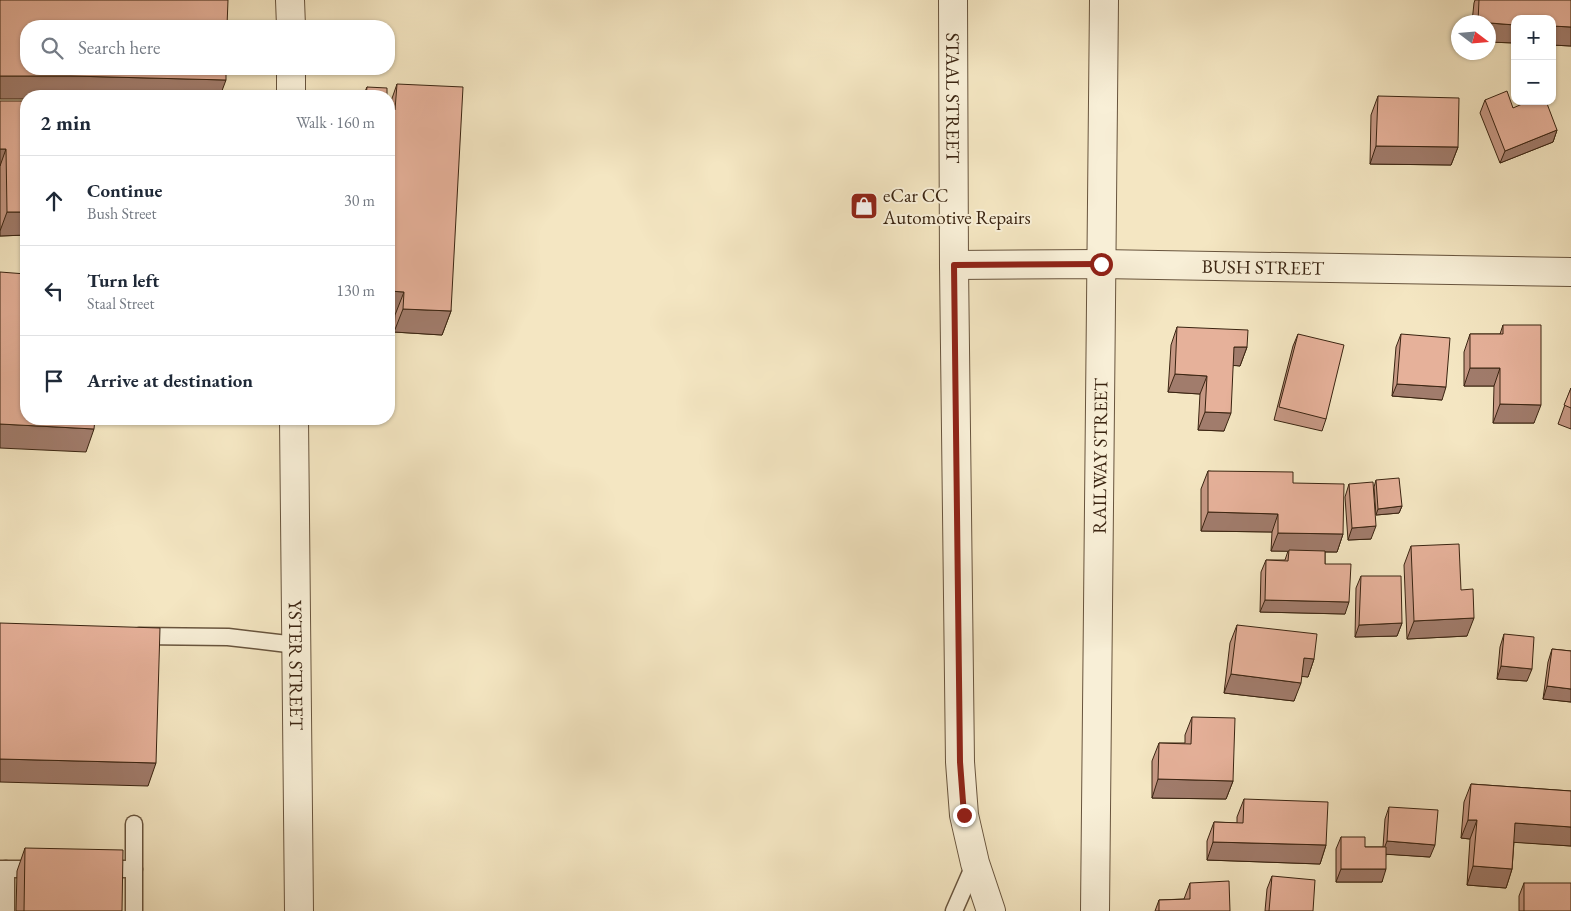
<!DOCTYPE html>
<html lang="en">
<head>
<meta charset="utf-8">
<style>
	:root { --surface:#fff; --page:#f6f6f7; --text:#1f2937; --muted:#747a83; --line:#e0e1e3 }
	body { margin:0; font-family:"EB Garamond",serif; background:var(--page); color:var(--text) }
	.controls { position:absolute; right:15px; top:15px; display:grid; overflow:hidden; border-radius:10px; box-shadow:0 1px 4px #0004 }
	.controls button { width:45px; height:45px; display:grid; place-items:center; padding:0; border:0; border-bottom:1px solid var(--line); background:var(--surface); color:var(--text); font:25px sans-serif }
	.compass { position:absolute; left:1451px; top:15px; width:45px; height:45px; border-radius:50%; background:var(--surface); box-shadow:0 1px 4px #0004; rotate:106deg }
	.stop { position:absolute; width:15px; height:15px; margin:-11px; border:4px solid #8f2418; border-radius:50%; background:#fff }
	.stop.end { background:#8f2418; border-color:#fff; box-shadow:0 1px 5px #0008 }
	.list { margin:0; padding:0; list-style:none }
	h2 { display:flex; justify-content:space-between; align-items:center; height:65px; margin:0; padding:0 20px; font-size:21px }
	h2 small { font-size:16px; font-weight:400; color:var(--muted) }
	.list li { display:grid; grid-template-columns:32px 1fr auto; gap:15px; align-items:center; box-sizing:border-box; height:90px; padding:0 20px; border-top:1px solid var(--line) }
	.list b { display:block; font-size:19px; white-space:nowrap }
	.list p { margin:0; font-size:16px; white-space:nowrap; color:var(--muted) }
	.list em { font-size:16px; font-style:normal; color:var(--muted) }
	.icon { flex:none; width:28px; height:28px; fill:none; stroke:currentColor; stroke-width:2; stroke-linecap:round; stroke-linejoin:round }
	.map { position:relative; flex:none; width:1571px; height:911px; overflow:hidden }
	.search { position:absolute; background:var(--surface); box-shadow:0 1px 4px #0004; left:20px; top:20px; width:375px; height:55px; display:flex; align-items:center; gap:12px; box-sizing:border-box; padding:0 18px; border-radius:20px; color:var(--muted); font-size:19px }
	.panel { position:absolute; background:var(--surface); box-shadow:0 1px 4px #0004; left:20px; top:90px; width:375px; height:335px; border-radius:20px }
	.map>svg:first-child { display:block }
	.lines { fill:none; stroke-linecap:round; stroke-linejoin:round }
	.service-casing { stroke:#68543d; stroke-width:19 }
	.minor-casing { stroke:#68543d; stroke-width:30 }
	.service { stroke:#f8efd7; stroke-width:16 }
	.minor { stroke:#f8efd7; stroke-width:28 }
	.wall { fill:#c69884; stroke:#3a2411 }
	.shaded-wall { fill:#a17c6c; stroke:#3a2411 }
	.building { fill:#e6b19a; stroke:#3a2411 }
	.route { stroke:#8f2418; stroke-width:6 }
	.labels { text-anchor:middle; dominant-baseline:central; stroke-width:4; stroke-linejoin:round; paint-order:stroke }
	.street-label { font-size:19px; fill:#3a2411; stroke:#f8efd7 }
	.poi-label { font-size:19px; fill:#3a2411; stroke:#f8efd7; text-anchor:start }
</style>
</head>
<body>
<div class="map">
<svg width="1571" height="911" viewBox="0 0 1571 911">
	<rect width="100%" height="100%" fill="#f4e6c2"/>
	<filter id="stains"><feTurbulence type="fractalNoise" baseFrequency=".004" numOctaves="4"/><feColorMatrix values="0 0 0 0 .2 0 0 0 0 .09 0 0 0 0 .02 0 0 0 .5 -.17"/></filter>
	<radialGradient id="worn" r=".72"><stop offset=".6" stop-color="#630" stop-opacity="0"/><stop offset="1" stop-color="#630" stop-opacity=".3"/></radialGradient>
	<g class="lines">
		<defs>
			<g id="service">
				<path d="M139 636 228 637 296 645"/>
				<path d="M134 824V911"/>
				<path d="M0 869H6V911"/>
				<path d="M6 869H38"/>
				<path d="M100 869H134"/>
				<path d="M954 911 975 863"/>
			</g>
			<g id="minor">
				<path d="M290 0 291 26"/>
				<path id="s1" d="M953 0 954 265 960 762 964 815 975 863 991 911"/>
				<path d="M291 69V96"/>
				<path id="s2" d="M954 265 1101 264 1571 272"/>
				<path id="s3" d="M294 419 299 911"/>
				<path id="s4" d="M1095 911 1104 0"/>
			</g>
		</defs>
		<use href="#service" class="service-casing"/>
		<use href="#minor" class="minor-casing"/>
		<use href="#service" class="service"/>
		<use href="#minor" class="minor"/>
	</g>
	<g class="wall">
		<path d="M1475 0H1571V46L1552 45 1515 19V43L1488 42V22H1472L1474 3Z"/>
		<path d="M397 84 451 311 442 335 394 332 395 315 389 314V107Z"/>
		<path d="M367 87 387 96H363Z"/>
		<path d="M1378 96 1458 147 1451 165 1370 164 1371 115Z"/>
		<path d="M1485 100 1513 108 1557 130 1553 142 1500 163 1480 113Z"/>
		<path d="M0 101 26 235 0 236Z"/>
		<path d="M1503 325 1534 423H1493L1494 386H1464V352L1470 334H1500Z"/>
		<path d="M1177 327 1247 347 1240 366 1233 365 1224 431 1198 430 1200 394 1168 392 1171 345Z"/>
		<path d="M1298 334 1326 419 1322 431 1274 420 1293 346Z"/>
		<path d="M1401 334 1442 400 1392 396 1396 347Z"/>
		<path d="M1571 388V429L1558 424Z"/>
		<path d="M1208 471 1293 483 1343 534 1337 552H1325V564L1345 614 1260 612 1261 572 1266 560H1285L1288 551H1271L1272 532 1201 531V489Z"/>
		<path d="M1376 480 1402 506 1399 513 1376 515 1374 487Z"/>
		<path d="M1349 484 1371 539 1348 540 1345 497Z"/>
		<path d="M1411 546 1461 590 1467 636 1407 639 1404 565Z"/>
		<path d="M1361 576 1402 623 1397 636 1355 637 1356 588Z"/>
		<path d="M1237 625 1314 659 1308 677 1302 676 1294 701 1224 693 1230 643Z"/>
		<path d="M1504 634 1527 681 1497 679 1500 647Z"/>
		<path d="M1552 649 1571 651V702L1543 699 1548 662Z"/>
		<path d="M1192 717 1233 781 1226 799 1152 798V761L1159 743H1185V735Z"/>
		<path d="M1471 784 1571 791V846L1514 842 1512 869 1506 888 1467 885 1470 839 1461 838 1464 802Z"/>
		<path d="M1244 799 1326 845 1320 864 1207 860V841L1214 822 1237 823V817Z"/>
		<path d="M1389 807 1430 857 1386 854 1382 882H1336V849L1341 837 1365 847H1383L1385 819Z"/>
		<path d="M25 848 122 911H16L17 871Z"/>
		<path d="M1272 876 1313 911H1265L1267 889Z"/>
		<path d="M1190 883 1230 911H1155L1159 900 1184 899Z"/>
		<path d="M1524 883 1571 911H1519V896Z"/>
	</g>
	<g class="shaded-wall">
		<path d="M1488 23 1515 25V43L1488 42Z"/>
		<path d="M1552 26 1571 27V46L1552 45Z"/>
		<path d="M0 76H71L226 80 220 96H26V99H0Z"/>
		<path d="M1557 130 1553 142 1500 163 1505 151Z"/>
		<path d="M1376 146 1458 147 1451 165 1370 164Z"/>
		<path d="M0 149H6L0 166Z"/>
		<path d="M7 212H26V235L0 236V231Z"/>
		<path d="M389 291 404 292 395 315 389 314Z"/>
		<path d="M403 309 451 311 442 335 394 332Z"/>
		<path d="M1234 347H1247L1240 366 1228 365Z"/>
		<path d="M1470 368H1500L1494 386H1464Z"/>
		<path d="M1175 374 1207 376 1200 394 1168 392Z"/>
		<path d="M1397 384 1446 387 1442 400 1392 396Z"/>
		<path d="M1500 404 1541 405 1534 423H1493Z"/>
		<path d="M1205 412 1231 413 1224 431 1198 430Z"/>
		<path d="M0 424 94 429 86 452 0 448Z"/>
		<path d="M1402 506 1399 513 1376 515 1378 509Z"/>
		<path d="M1208 512 1278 514 1272 532 1201 531Z"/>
		<path d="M1376 526 1371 539 1348 540 1352 528Z"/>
		<path d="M1278 533 1343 534 1337 552 1271 551Z"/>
		<path d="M1265 600 1349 602 1345 614 1260 612Z"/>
		<path d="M1474 618 1467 636 1407 639 1414 621Z"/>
		<path d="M1402 623 1397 636 1355 637 1359 625Z"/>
		<path d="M1304 658 1314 659 1308 677 1297 676Z"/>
		<path d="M1501 666 1532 669 1527 681 1497 679Z"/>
		<path d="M1231 674 1301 683 1294 701 1224 693Z"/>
		<path d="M1547 686 1571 689V702L1543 699Z"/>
		<path d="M0 759 156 763 148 786 0 782Z"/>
		<path d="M1158 779 1233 781 1226 799 1152 798Z"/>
		<path d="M1468 820H1477L1470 839 1461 838Z"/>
		<path d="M1515 823 1571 827V846L1509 842Z"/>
		<path d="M1387 841 1435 845 1430 857 1382 854Z"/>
		<path d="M1213 842 1326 845 1320 864 1207 860Z"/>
		<path d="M1473 866 1512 869 1506 888 1467 885Z"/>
		<path d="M1341 869H1386L1382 882H1336Z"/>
	</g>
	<g class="building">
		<path d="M0 0H228L227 26H26V69H226V80L71 76H0Z"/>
		<path d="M1479 0H1571V27L1552 26V19H1515V25L1478 22Z"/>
		<path d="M397 84 463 87 451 311 403 309 404 292 389 291V110H395Z"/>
		<path d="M367 87 387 88V96H366Z"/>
		<path d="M1507 91 1513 108 1529 101H1546L1557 130 1505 151 1485 100Z"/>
		<path d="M1378 96 1459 98 1458 147 1376 146Z"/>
		<path d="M0 101H26V212H7L6 149H0Z"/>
		<path d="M0 272 26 274V419H95L94 429 0 424Z"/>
		<path d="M1503 325H1541V405L1500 404V368H1470V334H1503Z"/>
		<path d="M1177 327 1248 330 1247 347H1234L1231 413 1205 412 1207 376 1175 374Z"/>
		<path d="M1298 334 1344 345 1326 419 1279 407Z"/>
		<path d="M1401 334 1450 338 1446 387 1397 384Z"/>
		<path d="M1571 388V408L1564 405Z"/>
		<path d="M1208 471 1293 472V483L1344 484 1343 534 1278 533V514L1208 512Z"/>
		<path d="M1399 478 1402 506 1378 509 1376 480Z"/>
		<path d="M1373 482 1376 526 1352 528 1349 484Z"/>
		<path d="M1459 544 1461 590 1473 589 1474 618 1414 621 1411 546Z"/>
		<path d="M1289 550 1325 551V564H1351L1349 602 1265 600 1266 560 1288 561Z"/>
		<path d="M1361 576H1401L1402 623 1359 625Z"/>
		<path d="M0 623 160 628 156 763 0 759Z"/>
		<path d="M1237 625 1317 634 1314 659 1304 658 1301 683 1231 674Z"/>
		<path d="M1504 634 1534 637 1532 669 1501 666Z"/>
		<path d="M1552 649 1571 651V689L1547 686Z"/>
		<path d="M1192 717 1235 718 1233 781 1158 779 1159 743 1191 744Z"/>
		<path d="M1471 784 1571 791V827L1515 823 1512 869 1473 866 1477 820H1468Z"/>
		<path d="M1244 799 1328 802 1326 845 1213 842 1214 822 1243 823Z"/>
		<path d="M1389 807 1438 810 1435 845 1387 841Z"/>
		<path d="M1341 837H1365V847H1386V869H1341Z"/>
		<path d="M25 848 123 850 122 911H24Z"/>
		<path d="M1272 876 1315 880 1313 911H1269Z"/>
		<path d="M1229 881 1230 911H1159V900L1190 899V883Z"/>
		<rect x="1524" y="883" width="47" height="28"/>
	</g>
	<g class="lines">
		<path class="route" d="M964 815 960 762 954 265 1101 264"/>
	</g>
	<defs>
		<symbol id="shop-square" viewBox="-11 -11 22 22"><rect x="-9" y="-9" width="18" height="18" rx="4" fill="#8f2418" stroke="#f8efd7"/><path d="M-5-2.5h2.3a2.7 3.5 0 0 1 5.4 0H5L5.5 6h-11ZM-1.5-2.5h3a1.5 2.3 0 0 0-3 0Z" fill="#fff"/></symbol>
	</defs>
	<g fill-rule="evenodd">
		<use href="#shop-square" x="848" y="190" width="32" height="32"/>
	</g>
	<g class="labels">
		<g class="street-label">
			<text stroke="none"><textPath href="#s1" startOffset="98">STAAL STREET</textPath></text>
			<text stroke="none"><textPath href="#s2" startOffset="309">BUSH STREET</textPath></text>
			<text stroke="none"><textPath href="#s4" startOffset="455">RAILWAY STREET</textPath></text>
			<text stroke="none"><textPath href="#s3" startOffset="246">YSTER STREET</textPath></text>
		</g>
		<g class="poi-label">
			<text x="883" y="195">eCar CC<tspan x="883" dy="22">Automotive Repairs</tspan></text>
		</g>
	</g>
	<rect width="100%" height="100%" filter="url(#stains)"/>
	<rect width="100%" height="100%" fill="url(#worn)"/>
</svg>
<div class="controls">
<button>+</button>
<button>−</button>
</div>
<svg class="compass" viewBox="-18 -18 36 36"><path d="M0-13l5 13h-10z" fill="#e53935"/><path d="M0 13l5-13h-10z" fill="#747a83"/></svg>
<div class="stop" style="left:1101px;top:264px"></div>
<div class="stop end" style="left:964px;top:815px"></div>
<div class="search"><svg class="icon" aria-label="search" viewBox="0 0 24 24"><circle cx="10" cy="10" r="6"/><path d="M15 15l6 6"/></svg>Search here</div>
<section class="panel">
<h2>2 min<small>Walk · 160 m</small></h2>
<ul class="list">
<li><svg class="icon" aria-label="ahead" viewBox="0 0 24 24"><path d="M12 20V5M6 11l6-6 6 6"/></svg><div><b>Continue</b><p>Bush Street</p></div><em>30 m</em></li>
<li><svg class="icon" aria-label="left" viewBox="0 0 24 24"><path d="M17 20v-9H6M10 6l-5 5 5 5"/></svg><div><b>Turn left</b><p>Staal Street</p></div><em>130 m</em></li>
<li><svg class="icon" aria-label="arrive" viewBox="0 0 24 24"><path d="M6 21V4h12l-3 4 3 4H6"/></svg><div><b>Arrive at destination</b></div></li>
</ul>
</section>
</div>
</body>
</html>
